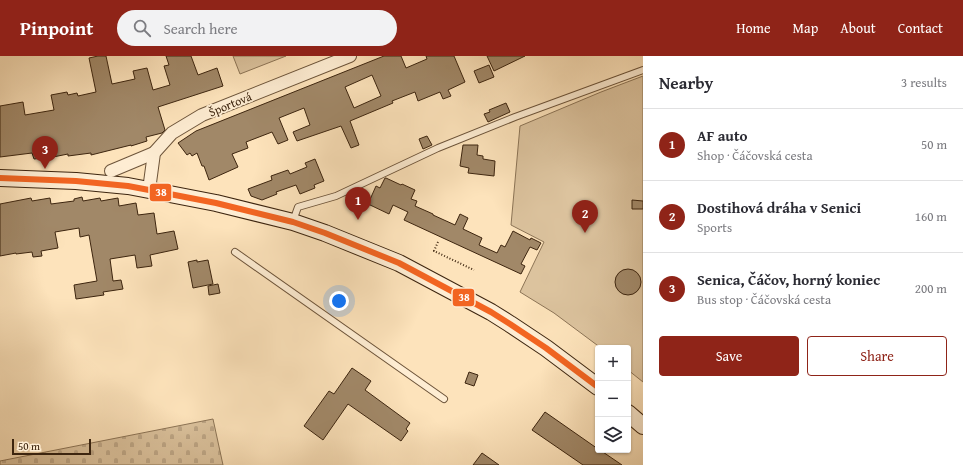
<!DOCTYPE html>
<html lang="en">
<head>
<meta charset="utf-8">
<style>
	:root { --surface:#fff; --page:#f2f2f3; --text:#2b2b33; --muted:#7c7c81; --line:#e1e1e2; --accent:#8f2418 }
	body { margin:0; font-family:"Gentium Book Plus",serif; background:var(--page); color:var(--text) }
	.controls { position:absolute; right:12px; bottom:12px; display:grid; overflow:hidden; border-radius:4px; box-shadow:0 1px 3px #0004 }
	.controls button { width:36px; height:36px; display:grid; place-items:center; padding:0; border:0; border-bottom:1px solid var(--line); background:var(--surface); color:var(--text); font:20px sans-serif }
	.scale { position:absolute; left:12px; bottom:10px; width:79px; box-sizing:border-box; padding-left:4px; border:2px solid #3d250f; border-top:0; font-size:11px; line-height:14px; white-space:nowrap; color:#3d250f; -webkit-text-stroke:3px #feedd3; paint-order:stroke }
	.you { position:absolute; left:339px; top:245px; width:14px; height:14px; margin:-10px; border:3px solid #fff; border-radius:50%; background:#1a73e8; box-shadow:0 0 0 6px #1a73e833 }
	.badge { display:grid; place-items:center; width:26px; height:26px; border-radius:50%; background:var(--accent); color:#fff; font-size:13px; font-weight:700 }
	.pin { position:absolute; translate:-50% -33px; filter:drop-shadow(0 1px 2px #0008) }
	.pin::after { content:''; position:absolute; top:21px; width:14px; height:12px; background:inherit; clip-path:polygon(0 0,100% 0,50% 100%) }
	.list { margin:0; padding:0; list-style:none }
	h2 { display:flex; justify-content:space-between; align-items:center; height:52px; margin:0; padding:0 16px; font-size:17px }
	h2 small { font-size:13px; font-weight:400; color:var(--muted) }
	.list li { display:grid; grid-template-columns:26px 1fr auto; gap:12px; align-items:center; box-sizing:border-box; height:72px; padding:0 16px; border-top:1px solid var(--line) }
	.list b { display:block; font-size:15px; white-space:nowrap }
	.list p { margin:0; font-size:13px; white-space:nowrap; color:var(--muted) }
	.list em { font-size:13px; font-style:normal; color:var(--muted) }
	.actions { display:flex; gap:8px; padding:12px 16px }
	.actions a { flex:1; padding:9px 0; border:1px solid var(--accent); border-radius:4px; text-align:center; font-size:14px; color:var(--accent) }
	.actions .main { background:var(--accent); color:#fff }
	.icon { flex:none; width:22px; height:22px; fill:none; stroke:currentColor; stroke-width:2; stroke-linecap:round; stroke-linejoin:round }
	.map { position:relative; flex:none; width:643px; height:409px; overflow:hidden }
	header { display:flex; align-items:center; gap:24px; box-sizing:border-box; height:56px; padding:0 20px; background:var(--accent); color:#fff }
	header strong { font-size:19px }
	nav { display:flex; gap:22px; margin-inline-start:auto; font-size:14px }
	.search { width:280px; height:36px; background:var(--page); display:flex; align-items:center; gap:10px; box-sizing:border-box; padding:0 14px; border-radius:22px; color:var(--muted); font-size:15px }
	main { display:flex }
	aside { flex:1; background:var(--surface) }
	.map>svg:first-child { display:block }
	.grass { fill:#dcc39e; stroke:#8c7456 }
	.cemetery { fill:url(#cemetery-stones); stroke:#8c7456 }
	.building { fill:#a18868; stroke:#3d250f; fill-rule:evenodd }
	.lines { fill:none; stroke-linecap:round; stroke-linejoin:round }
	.service-casing { stroke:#6d543a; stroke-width:8 }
	.minor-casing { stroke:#6d543a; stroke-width:14 }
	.secondary-casing { stroke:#3d250f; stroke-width:18 }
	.path { stroke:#3d250f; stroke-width:2; stroke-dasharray:1 2; stroke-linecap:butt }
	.service { stroke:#feedd3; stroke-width:6 }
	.minor { stroke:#feedd3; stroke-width:12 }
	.secondary { stroke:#feedd3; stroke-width:16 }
	.bus-1-casing { stroke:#feedd3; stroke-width:9 }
	.bus-1 { stroke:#f26522; stroke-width:6 }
	.labels { text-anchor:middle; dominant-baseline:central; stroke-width:3.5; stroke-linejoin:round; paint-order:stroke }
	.street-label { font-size:12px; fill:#3d250f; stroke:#feedd3 }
	.line-badge { stroke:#feedd3; stroke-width:1.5 }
	.badge-label { font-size:11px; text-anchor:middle; font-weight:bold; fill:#fff }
</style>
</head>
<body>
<header>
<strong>Pinpoint</strong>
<div class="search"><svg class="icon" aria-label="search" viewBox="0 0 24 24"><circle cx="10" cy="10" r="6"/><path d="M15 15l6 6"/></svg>Search here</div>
<nav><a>Home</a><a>Map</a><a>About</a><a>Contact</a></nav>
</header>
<main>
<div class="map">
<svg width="643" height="409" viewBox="0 0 643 409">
	<defs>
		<pattern id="cemetery-stones" width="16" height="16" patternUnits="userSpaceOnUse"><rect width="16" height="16" fill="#dcc39e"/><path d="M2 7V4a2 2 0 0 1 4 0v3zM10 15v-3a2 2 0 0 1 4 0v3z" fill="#bea787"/></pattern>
	</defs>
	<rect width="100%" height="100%" fill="#fde3bb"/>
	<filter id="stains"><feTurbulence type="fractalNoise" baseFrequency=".005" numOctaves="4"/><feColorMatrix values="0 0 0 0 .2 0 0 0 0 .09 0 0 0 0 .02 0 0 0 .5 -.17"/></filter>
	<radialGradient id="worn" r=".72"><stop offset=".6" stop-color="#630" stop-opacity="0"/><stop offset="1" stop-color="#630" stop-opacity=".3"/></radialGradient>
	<g class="grass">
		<path d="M233 0H286L240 18Z"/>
		<path d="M643 20V326L628 314V292H601L554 257 520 236 544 186 511 169 520 70 601 36Z"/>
	</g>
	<path class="cemetery" d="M213 363 223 409H0V405Z"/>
	<g class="building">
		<path d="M98 0H106L112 28 135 23 133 15 147 12 153 34 170 29 164 10 169 9 166 0H191L198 19 217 12 223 30 158 51 165 74 162 77 146 81 147 85 131 90V89L91 99V97L68 100V98L53 101 34 103 32 97 0 101V50L23 46 25 59 54 54 51 39 67 36 68 39 77 37 78 40 96 36 89 2Z"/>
		<path d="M384 0H401L406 12 427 3 426 0H454L465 26 448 34 451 40 443 43 440 36 418 45 415 36 392 45 393 47 350 65 359 89 351 92 341 70 297 85 293 76 310 69 304 52 279 62 288 84 278 88 272 76 246 86 248 92 232 98 238 111 209 124 204 110H202L197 97 192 100 190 97 187 99 178 87 196 75ZM372 19 381 40 354 52 345 31Z"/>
		<path d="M487 0H525L494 15Z"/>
		<path d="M489 9 494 21 479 27 474 15Z"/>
		<path d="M506 47 510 56 488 66 484 58 490 56 489 54Z"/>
		<path d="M427 80 432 89 423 93 419 83Z"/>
		<path d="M463 89H478L477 99 483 100V103L495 105 494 120 468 117 469 112 460 110Z"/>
		<path d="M315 103 324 125 314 129 315 132 300 138 296 129 276 136 277 138 262 144 251 140 248 133 272 124 271 120 288 114 290 118 307 111 305 107Z"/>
		<path d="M385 122H386L401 129 402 128 415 134 411 143 417 145 415 150 433 158V159L455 169 460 158 468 162 463 173 482 182 479 189 497 197 501 189 505 191 513 175 530 184 531 182 541 187 537 194 530 191 521 208 525 210 521 218 404 164 408 156 393 149 389 158 368 148 376 130 380 132Z"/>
		<path d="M82 141 83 145 100 142 101 145 118 142 119 150 136 147 138 159 154 157 157 178 174 175 178 193 150 199 152 210 137 212 135 199 110 203 113 225 121 224 123 233 103 236 104 239 76 243 74 229 97 225 89 179 80 181 79 172 55 176 58 192 41 195 42 200 33 201 32 196 16 198V197L0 200V148L31 142 32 145 50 142 51 148 74 145V143Z"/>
		<path d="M632 144 643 145V153H632Z"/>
		<path d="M197 204V206L208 204 213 228 193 232 188 206Z"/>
		<circle cx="628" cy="226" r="13"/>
		<path d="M218 228 220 237 209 239 208 230Z"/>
		<path d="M352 312 371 325 365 334 410 367 406 373 408 375 401 385 348 348 323 384 304 370 329 335 334 338Z"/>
		<path d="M469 316 478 319 474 330 465 327Z"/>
		<path d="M545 356 598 393V394H600L622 409H583L532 374Z"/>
		<path d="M482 397 499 409H473Z"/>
	</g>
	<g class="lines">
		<defs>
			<g id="service">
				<path d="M293 165 298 151 336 140 438 92 515 61 643 14"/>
				<path d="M235 196 444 343"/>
			</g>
			<g id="minor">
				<path d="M111 115 154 97"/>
				<path d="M149 134 154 97 172 77 202 59 350 0"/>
			</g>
			<g id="secondary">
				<path d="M0 122 76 125 128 130 149 134 216 147 293 166 325 177 399 207 491 256 510 268 546 292 598 331"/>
				<path d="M628 357 643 370"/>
			</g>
		</defs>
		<use href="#service" class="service-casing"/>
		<use href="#minor" class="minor-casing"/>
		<use href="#secondary" class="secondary-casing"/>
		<path class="path" d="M438 186 434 195 474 214"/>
		<use href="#service" class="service"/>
		<use href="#minor" class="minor"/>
		<use href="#secondary" class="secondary"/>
		<defs>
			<path id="bus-1" d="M0 122 76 125 128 130 149 134 216 147 293 166 325 177 399 207 491 256 510 268 546 292 598 331"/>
		</defs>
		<use href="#bus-1" class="bus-1-casing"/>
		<use href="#bus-1" class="bus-1"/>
	</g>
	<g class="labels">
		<g class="street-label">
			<text transform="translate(230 48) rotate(-22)">Športová</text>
		</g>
	</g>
	<g class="line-badge">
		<rect x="149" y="127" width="23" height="19" rx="4" fill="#f26522"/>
		<rect x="452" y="232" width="23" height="19" rx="4" fill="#f26522"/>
	</g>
	<g class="badge-label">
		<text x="161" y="140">38</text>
		<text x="464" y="245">38</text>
	</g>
	<rect width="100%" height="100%" filter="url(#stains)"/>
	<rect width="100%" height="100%" fill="url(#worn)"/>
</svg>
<div class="controls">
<button>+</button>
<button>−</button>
<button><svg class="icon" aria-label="layers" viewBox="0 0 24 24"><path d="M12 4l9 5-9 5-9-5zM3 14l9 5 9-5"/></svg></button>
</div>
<div class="scale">50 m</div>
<div class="you"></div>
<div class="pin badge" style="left:358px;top:164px">1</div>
<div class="pin badge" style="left:585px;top:177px">2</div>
<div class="pin badge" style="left:45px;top:113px">3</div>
</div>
<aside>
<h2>Nearby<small>3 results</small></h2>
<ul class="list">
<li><span class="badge">1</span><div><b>AF auto</b><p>Shop · Čáčovská cesta</p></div><em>50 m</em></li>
<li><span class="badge">2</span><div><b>Dostihová dráha v Senici</b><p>Sports</p></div><em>160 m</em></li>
<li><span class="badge">3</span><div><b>Senica, Čáčov, horný koniec</b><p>Bus stop · Čáčovská cesta</p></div><em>200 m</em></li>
</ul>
<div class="actions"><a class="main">Save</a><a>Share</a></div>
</aside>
</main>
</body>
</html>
